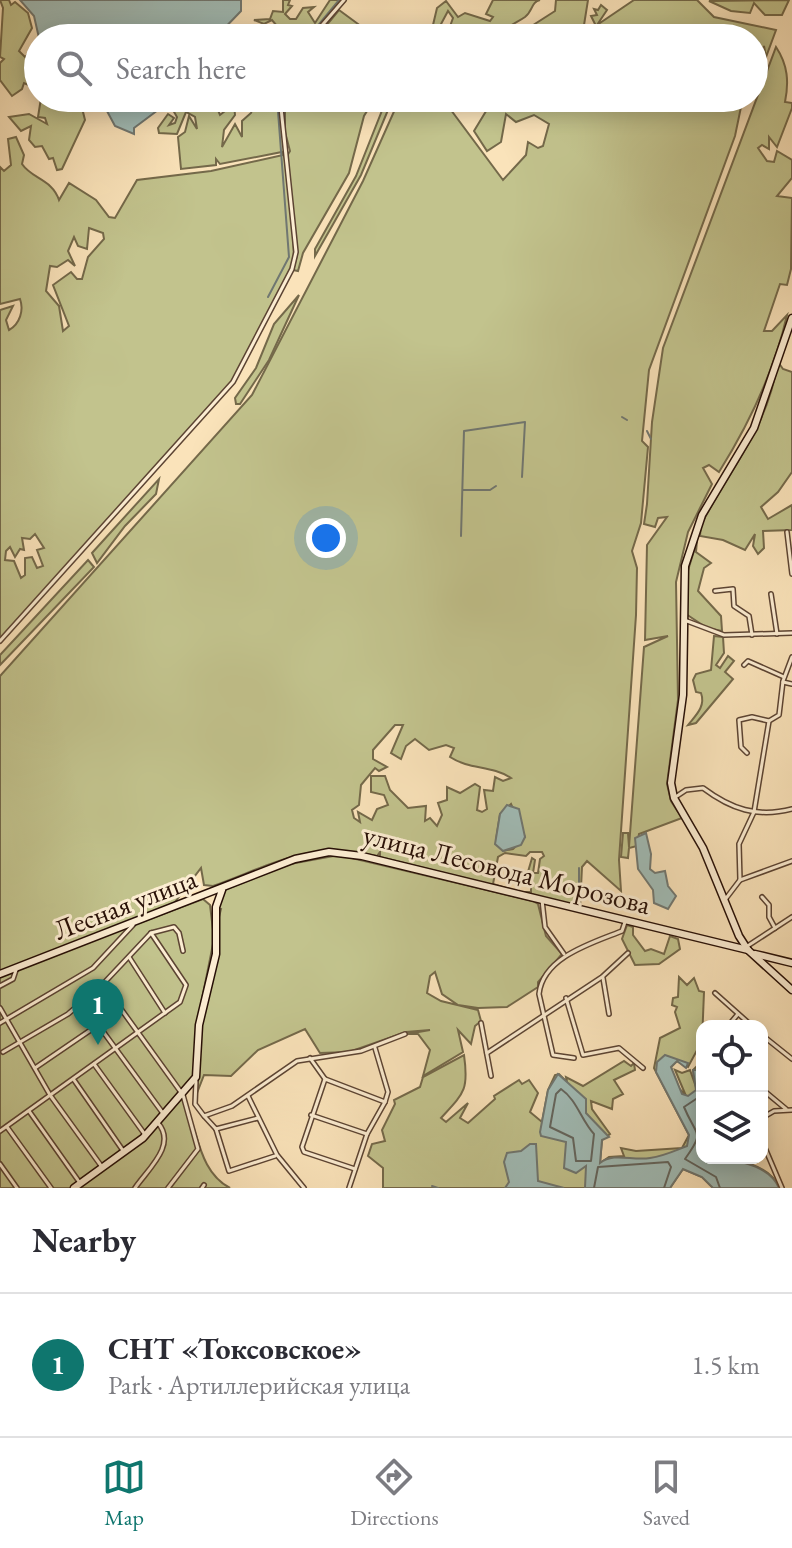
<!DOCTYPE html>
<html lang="en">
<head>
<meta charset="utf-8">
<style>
	:root { --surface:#fff; --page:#f2f2f3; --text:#2b2b33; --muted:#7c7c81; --line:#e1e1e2; --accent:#0f766e }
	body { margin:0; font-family:"EB Garamond",serif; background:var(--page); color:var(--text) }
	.controls { position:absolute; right:24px; bottom:24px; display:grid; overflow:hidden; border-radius:16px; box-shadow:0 4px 20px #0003 }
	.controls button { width:72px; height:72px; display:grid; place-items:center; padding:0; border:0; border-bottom:2px solid var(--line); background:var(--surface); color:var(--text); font:40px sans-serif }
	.you { position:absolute; left:326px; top:538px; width:28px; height:28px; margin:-20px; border:6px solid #fff; border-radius:50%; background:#1a73e8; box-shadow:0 0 0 12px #1a73e833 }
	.badge { display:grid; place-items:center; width:52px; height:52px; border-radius:50%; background:var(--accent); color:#fff; font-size:26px; font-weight:700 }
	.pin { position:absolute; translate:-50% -66px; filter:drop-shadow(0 2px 4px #0008) }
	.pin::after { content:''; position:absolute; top:42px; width:28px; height:24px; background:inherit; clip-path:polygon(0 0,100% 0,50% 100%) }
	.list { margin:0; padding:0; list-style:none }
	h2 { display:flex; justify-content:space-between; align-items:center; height:104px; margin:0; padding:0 32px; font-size:34px }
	h2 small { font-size:26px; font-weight:400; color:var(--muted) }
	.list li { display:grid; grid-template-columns:52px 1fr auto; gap:24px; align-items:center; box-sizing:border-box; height:144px; padding:0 32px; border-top:2px solid var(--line) }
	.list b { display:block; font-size:30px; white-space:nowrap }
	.list p { margin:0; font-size:26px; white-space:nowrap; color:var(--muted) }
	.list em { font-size:26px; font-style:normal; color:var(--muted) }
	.icon { flex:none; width:44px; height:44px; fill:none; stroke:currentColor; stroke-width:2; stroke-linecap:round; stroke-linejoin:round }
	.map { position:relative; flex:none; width:792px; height:1188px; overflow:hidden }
	.search { position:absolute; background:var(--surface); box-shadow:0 4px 20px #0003; left:24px; right:24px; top:24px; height:88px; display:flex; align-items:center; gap:20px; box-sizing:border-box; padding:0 28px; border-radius:44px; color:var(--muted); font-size:30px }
	.sheet { height:248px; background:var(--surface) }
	nav { display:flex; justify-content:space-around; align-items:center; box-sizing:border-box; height:112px; border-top:2px solid var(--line); background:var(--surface); font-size:22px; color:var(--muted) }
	nav a { display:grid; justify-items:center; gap:4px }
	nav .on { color:var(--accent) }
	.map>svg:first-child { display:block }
	.green { fill:#c2c38d; stroke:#74694a; stroke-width:2; fill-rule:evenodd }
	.water { fill:#a1bdb8; stroke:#707771; stroke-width:2 }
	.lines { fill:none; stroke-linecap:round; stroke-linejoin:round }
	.shore { stroke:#64665f; stroke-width:2 }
	.stream { stroke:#707771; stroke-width:2 }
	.street-casing { stroke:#5c4433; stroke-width:6 }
	.secondary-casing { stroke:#270f06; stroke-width:9 }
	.street { stroke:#fcedd2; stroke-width:3 }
	.secondary { stroke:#fcedd2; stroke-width:6 }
	.labels { text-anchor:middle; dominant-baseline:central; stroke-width:6; stroke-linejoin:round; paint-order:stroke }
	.street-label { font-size:28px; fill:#270f06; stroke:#fcedd2 }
</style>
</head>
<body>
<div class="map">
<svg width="792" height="1188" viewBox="0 0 792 1188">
	<rect width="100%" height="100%" fill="#fae3ba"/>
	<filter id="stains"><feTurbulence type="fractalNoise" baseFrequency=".0025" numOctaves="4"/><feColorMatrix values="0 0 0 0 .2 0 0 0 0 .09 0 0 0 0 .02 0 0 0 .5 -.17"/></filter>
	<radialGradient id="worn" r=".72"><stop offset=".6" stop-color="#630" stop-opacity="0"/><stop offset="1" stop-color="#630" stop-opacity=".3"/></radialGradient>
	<g class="green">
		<path d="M0 0H9L11 5 15 2 28 13 32 28 19 51 25 57 31 52V62H36C39 71 39 79 33 87L24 83 22 89 12 96 0 80V63L4 59 0 57 3 8Z"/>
		<path d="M283 0H290L288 5 292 6 285 14 290 19H296L303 8 314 7 308 12 315 23 330 0H341L309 38H226C236 24 247 24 261 28L258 35 277 26 272 20 264 24 254 20 270 19 273 11 283 12Z"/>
		<path d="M493 0H540C531 2 533 11 525 17 515 24 505 26 501 38H489L488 26H484L476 38H455L452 33 451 38H443L441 32H448L453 18 448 11 440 26 433 25 437 8 446 1 458 17 465 13 490 21 493 17 486 14Z"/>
		<path d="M556 0H588L584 25 587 29 596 26 591 16 597 15 594 9 598 10 601 5 607 10 597 25 634 0H697L714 17 776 30 766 57 764 46 754 89V38H513L555 11Z"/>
		<path d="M789 0 782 15H765L754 3 750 13 731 11 709 1Z"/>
		<path d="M339 10 377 38H316Z"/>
		<path d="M776 47C788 65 789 82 785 102L792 103V108L777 147 769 137V149L762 145 758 148 767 161 774 162 777 151 792 160V178L777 196 792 198 791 269 787 285 780 284 764 331H772L787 315C774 373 749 424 719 472L709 465 703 468 712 484 688 532 676 582 678 700 667 784 671 801 682 818 639 834 637 846 629 848 628 858 621 857 623 833H628L629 847 644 647 668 636 645 640 647 545 667 517 658 518 655 527 644 524 647 504 652 422 663 348Z"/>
		<path d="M41 98H74L81 104 77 98 91 99 81 104 85 120 62 169 57 170 53 158 49 159 42 146 35 147 29 140 31 126 21 131 9 117 29 114 47 124 45 118 38 117Z"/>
		<path d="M182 98H213L220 115 234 104 235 115 224 130 222 147 235 124 242 137V121L251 113 255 103 245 106 236 102 227 105 216 98H279L285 159 290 151 285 132V98H375L364 116 349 173 303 253 298 271 293 270 297 255 293 220 294 262 233 380 0 640V310L13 306 6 320 9 330C20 324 24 310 20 299L0 304V167L4 171 11 165 8 139 16 137 24 155 22 164C32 179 52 179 59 200L69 183 96 200 109 217 115 218 137 180 211 171 283 155 282 152 220 164 216 159V165L181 169 178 137 185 132 189 116 197 129 195 117 186 112 177 134 159 133 158 128 168 114 174 118 169 125 175 123 177 117 173 110ZM89 228 103 233 104 239 88 257 82 279H77L71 272 53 285 69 326 63 331 59 306 46 291 50 266 57 267 68 260 75 266 68 251 74 237 78 246 87 249ZM35 534 44 548 37 550 43 566 37 568 32 557 25 558V575L21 578 14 561 5 560 6 551 10 547 15 557 20 549 24 550 22 538 30 539Z"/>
		<path d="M387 98H393L361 175 315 256V249L356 176Z"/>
		<path d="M400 98H442L503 180 526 155 528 142 538 148 543 146 549 124 534 115 516 122 506 114 501 142 487 151 474 131 494 98H751L741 107 735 136 649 370 642 441 648 447 641 523 632 551 637 568 636 615 619 860 621 891 587 861 582 867 580 908 523 892H531V884L525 882 532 858 535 860 533 873H538L540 859 544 856 542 852H530L526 856 505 853 498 857 493 884 516 891 380 857V852L377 856C310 840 274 864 213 886L204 885 201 868 172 906 0 972V676L252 395 363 181ZM395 725H403L391 753 401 759 406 746 415 739 429 750 446 745 454 748 450 757C470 770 491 765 511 778L503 781 495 777 493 791 484 790 487 809 482 812 477 810 480 787 475 784 460 793 447 787V800L438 803 442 815 437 826 430 818 425 821 426 806 408 808 390 790 385 776H371V792L384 795 388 805 377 809 372 820 358 812 360 822 354 818 352 810 359 805 361 785 375 768 379 771 387 767 373 759V750ZM511 804 525 837 513 849 503 851 496 840 500 814Z"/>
		<path d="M299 295 269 360 240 404H236L235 398 256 368 274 324Z"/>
		<path d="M778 362 783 369 792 372V472L778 492 761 507 768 519 792 505V530L763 531 764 548 758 554 753 546 755 534 745 550 723 540 700 536 701 525C731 466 766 432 778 362Z"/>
		<path d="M159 479 156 494 125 526 97 563 92 553Z"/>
		<path d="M697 541 696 552 711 563 704 568 698 591 721 616 722 631 707 628 686 614V577Z"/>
		<path d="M88 560 94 567 0 665V655Z"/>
		<path d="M714 636 723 637 724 653 716 665 720 668 728 656 734 661 725 672 733 679 696 723 688 725C695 716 706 707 701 693L696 692 693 680 696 674 711 670Z"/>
		<path d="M339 855 533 901 538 904 546 936 562 954 538 982V987L507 1007 478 1008 458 1005 442 994 435 972 430 976 427 993 441 1001 478 1010 481 1021 475 1026 471 1044 458 1030 463 1052 423 1076 430 1050 418 1034H407L430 1030 406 1032 349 1052 320 1053 305 1029 258 1050 231 1076 204 1075 197 1093 202 1020 218 954 217 925 221 909 217 908 224 890 290 864Z"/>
		<path d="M203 899 210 905 214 939 198 1019 194 1077 179 1094C199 1122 195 1170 230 1188H0V975Z"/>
		<path d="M627 925 633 927V935L645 951 651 949 664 954 670 936 678 939 680 949 659 964 635 965 622 939Z"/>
		<path d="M679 977 687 985 694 978 699 991 704 992 702 1041 688 1067 677 1061 671 1067 675 1084 686 1096 675 1070 682 1073 690 1070 696 1087 693 1070 696 1067 702 1071V1158C727 1158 769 1161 779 1188H713L702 1177 683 1169 670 1188H383V1168L368 1156 372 1144 385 1141 382 1130 395 1104 394 1100 420 1087 423 1077 464 1055C469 1090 464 1093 441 1118L446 1122 468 1103 460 1118 468 1123 495 1099 494 1096 519 1080 522 1084 529 1080 538 1093 530 1112 542 1122 548 1090 555 1075 559 1074 567 1082 566 1077 583 1086 624 1061 631 1066 634 1063 635 1070 614 1080 623 1094 613 1099 612 1109 591 1101 592 1109 610 1134 602 1140 600 1163 609 1157 624 1156 621 1148 636 1151 682 1148 689 1135 654 1068 660 1038 680 1028 675 1012 677 1007 672 1005 673 998 678 997Z"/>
	</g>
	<g class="water">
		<path d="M20 0H241V11L215 38H39L34 16Z"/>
		<path d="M100 98H174L134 128V134L115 126Z"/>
		<path d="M507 805 519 809 525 837 521 845 503 851 495 844 500 814Z"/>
		<path d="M646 833 651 854 650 869 655 873 665 871 668 886 676 896 668 909 654 903 653 890 638 869 635 838Z"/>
		<path d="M665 1055 688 1063 686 1068 677 1061 671 1067 682 1094 688 1096 696 1090 693 1070H698L701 1078 702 1158C727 1158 768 1162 779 1188H713L702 1177 683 1169 670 1188H585L586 1166 576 1173 564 1168 566 1142 541 1136 540 1132 548 1090 558 1074 586 1099V1113L609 1137 602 1140 600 1163C614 1152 632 1161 650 1158 664 1156 674 1151 687 1146L689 1135 656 1072 657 1062Z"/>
		<path d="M530 1144H536L538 1181 564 1188H505L509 1182 504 1162 507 1153 521 1151Z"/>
	</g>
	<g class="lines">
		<g class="shore">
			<path d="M561 1089C577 1100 581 1120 594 1134L591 1161H576L573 1138 550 1127 556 1094Z"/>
			<path d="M702 1095 684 1107C697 1138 705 1131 685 1159L716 1177 720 1188"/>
			<path d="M594 1188 598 1167 668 1162 671 1167 664 1188"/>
		</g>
		<g class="stream">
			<path d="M316 28 339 0"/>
			<path d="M307 38 312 32"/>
			<path d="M268 297 289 257 277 98"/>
			<path d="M622 417 627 420"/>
			<path d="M647 431 651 439"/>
			<path d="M463 490H490L496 486"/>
			<path d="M461 536 464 431 525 422 522 477"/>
			<path d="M579 868V906"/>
			<path d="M432 1186 438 1188"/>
		</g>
		<defs>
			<g id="street">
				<path d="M311 38 344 0"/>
				<path d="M787 532 792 574"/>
				<path d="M715 591 733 589 734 606 749 616 752 635"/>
				<path d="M771 594 777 634"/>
				<path d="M687 621 724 635 792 633"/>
				<path d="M0 641 233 382 292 269 296 252 280 98"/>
				<path d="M744 665 748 661 784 677"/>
				<path d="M783 682 792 684"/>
				<path d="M747 753 741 747 739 720 752 717 769 721"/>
				<path d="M674 798 686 790 703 788C731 809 757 818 792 809"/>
				<path d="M740 880 792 861"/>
				<path d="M762 897 769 905V917L775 928"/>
				<path d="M542 900 545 927 564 954"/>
				<path d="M724 901 740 880 739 844 754 812 769 721 779 715 783 681 792 657"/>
				<path d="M151 933 174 927 179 933 183 951"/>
				<path d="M746 947 792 917"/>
				<path d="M129 957 165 1013"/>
				<path d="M603 978 609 1014"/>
				<path d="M103 984 183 1095 198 1149 168 1188"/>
				<path d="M0 986 13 979 16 970"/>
				<path d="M715 993 752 1026"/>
				<path d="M566 998 583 1055 619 1048 643 1068"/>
				<path d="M80 1000 162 1112"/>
				<path d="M0 1008 50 1095 102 1167"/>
				<path d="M0 1023 93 968 133 925"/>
				<path d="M481 1023 491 1076"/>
				<path d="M728 1026 738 1014"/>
				<path d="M762 1035 792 1059"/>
				<path d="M487 1053 602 977 628 953"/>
				<path d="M310 1058 325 1079"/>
				<path d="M574 1058 553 1055 539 994C543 957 592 943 622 931L625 922"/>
				<path d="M94 1064 146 1136"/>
				<path d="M35 1068 98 1025"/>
				<path d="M74 1080 124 1152"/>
				<path d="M196 1081 195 1104 204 1116 232 1106 297 1061 361 1051 405 1034"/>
				<path d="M762 1089 786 1109"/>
				<path d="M248 1096 277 1155 304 1188"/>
				<path d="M29 1111 80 1183"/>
				<path d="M311 1115 367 1134"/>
				<path d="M205 1117 216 1129 258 1118"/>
				<path d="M762 1118 774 1111 792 1110"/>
				<path d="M7 1127 51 1188"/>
				<path d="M216 1129 229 1171 275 1156"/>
				<path d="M0 1131 180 1002 186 985 151 933 103 984 68 1014 3 1052"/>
				<path d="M762 1141 782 1188"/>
				<path d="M0 1164 17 1188"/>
				<path d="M355 1169 304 1152 302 1147 325 1079 385 1102 388 1092 375 1048"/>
				<path d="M135 1188C148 1169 177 1145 158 1123"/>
				<path d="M202 1188 204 1185"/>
				<path d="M349 1188 367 1134 385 1102"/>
			</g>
			<g id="secondary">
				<path d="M792 318 754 428 702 515 685 566 683 695 671 783 674 798 703 848 739 936 748 950 792 990"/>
				<path d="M755 954 792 963"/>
				<path d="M0 974 295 859 329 852 362 856 748 950"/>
				<path d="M74 1188 143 1138 196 1077 199 1025 216 954V907L222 890"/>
			</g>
		</defs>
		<use href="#street" class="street-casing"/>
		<use href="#secondary" class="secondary-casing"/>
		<use href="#street" class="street"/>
		<use href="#secondary" class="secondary"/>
	</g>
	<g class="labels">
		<g class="street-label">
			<text transform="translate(507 869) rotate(14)">улица Лесовода Морозова</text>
			<text transform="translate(125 904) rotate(-21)">Лесная улица</text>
		</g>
	</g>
	<rect width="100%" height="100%" filter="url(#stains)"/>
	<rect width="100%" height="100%" fill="url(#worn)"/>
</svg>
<div class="controls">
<button><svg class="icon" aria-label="locate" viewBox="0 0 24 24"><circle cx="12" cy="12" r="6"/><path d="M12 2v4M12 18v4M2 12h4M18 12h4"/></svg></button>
<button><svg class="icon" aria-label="layers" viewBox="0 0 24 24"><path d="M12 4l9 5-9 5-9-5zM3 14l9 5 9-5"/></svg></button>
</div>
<div class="you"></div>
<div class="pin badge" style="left:98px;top:1045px">1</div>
<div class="search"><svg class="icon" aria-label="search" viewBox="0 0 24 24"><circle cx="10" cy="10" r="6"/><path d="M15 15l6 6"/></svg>Search here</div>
</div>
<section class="sheet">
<h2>Nearby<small></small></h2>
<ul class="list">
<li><span class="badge">1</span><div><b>СНТ «Токсовское»</b><p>Park · Артиллерийская улица</p></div><em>1.5 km</em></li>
</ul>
</section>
<nav>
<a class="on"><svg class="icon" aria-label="map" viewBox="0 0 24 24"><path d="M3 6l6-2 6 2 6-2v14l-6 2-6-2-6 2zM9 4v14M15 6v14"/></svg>Map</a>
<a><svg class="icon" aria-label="directions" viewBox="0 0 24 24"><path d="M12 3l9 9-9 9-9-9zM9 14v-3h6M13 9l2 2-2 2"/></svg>Directions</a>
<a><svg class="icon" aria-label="saved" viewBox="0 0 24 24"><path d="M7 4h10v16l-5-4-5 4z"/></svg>Saved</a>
</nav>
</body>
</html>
